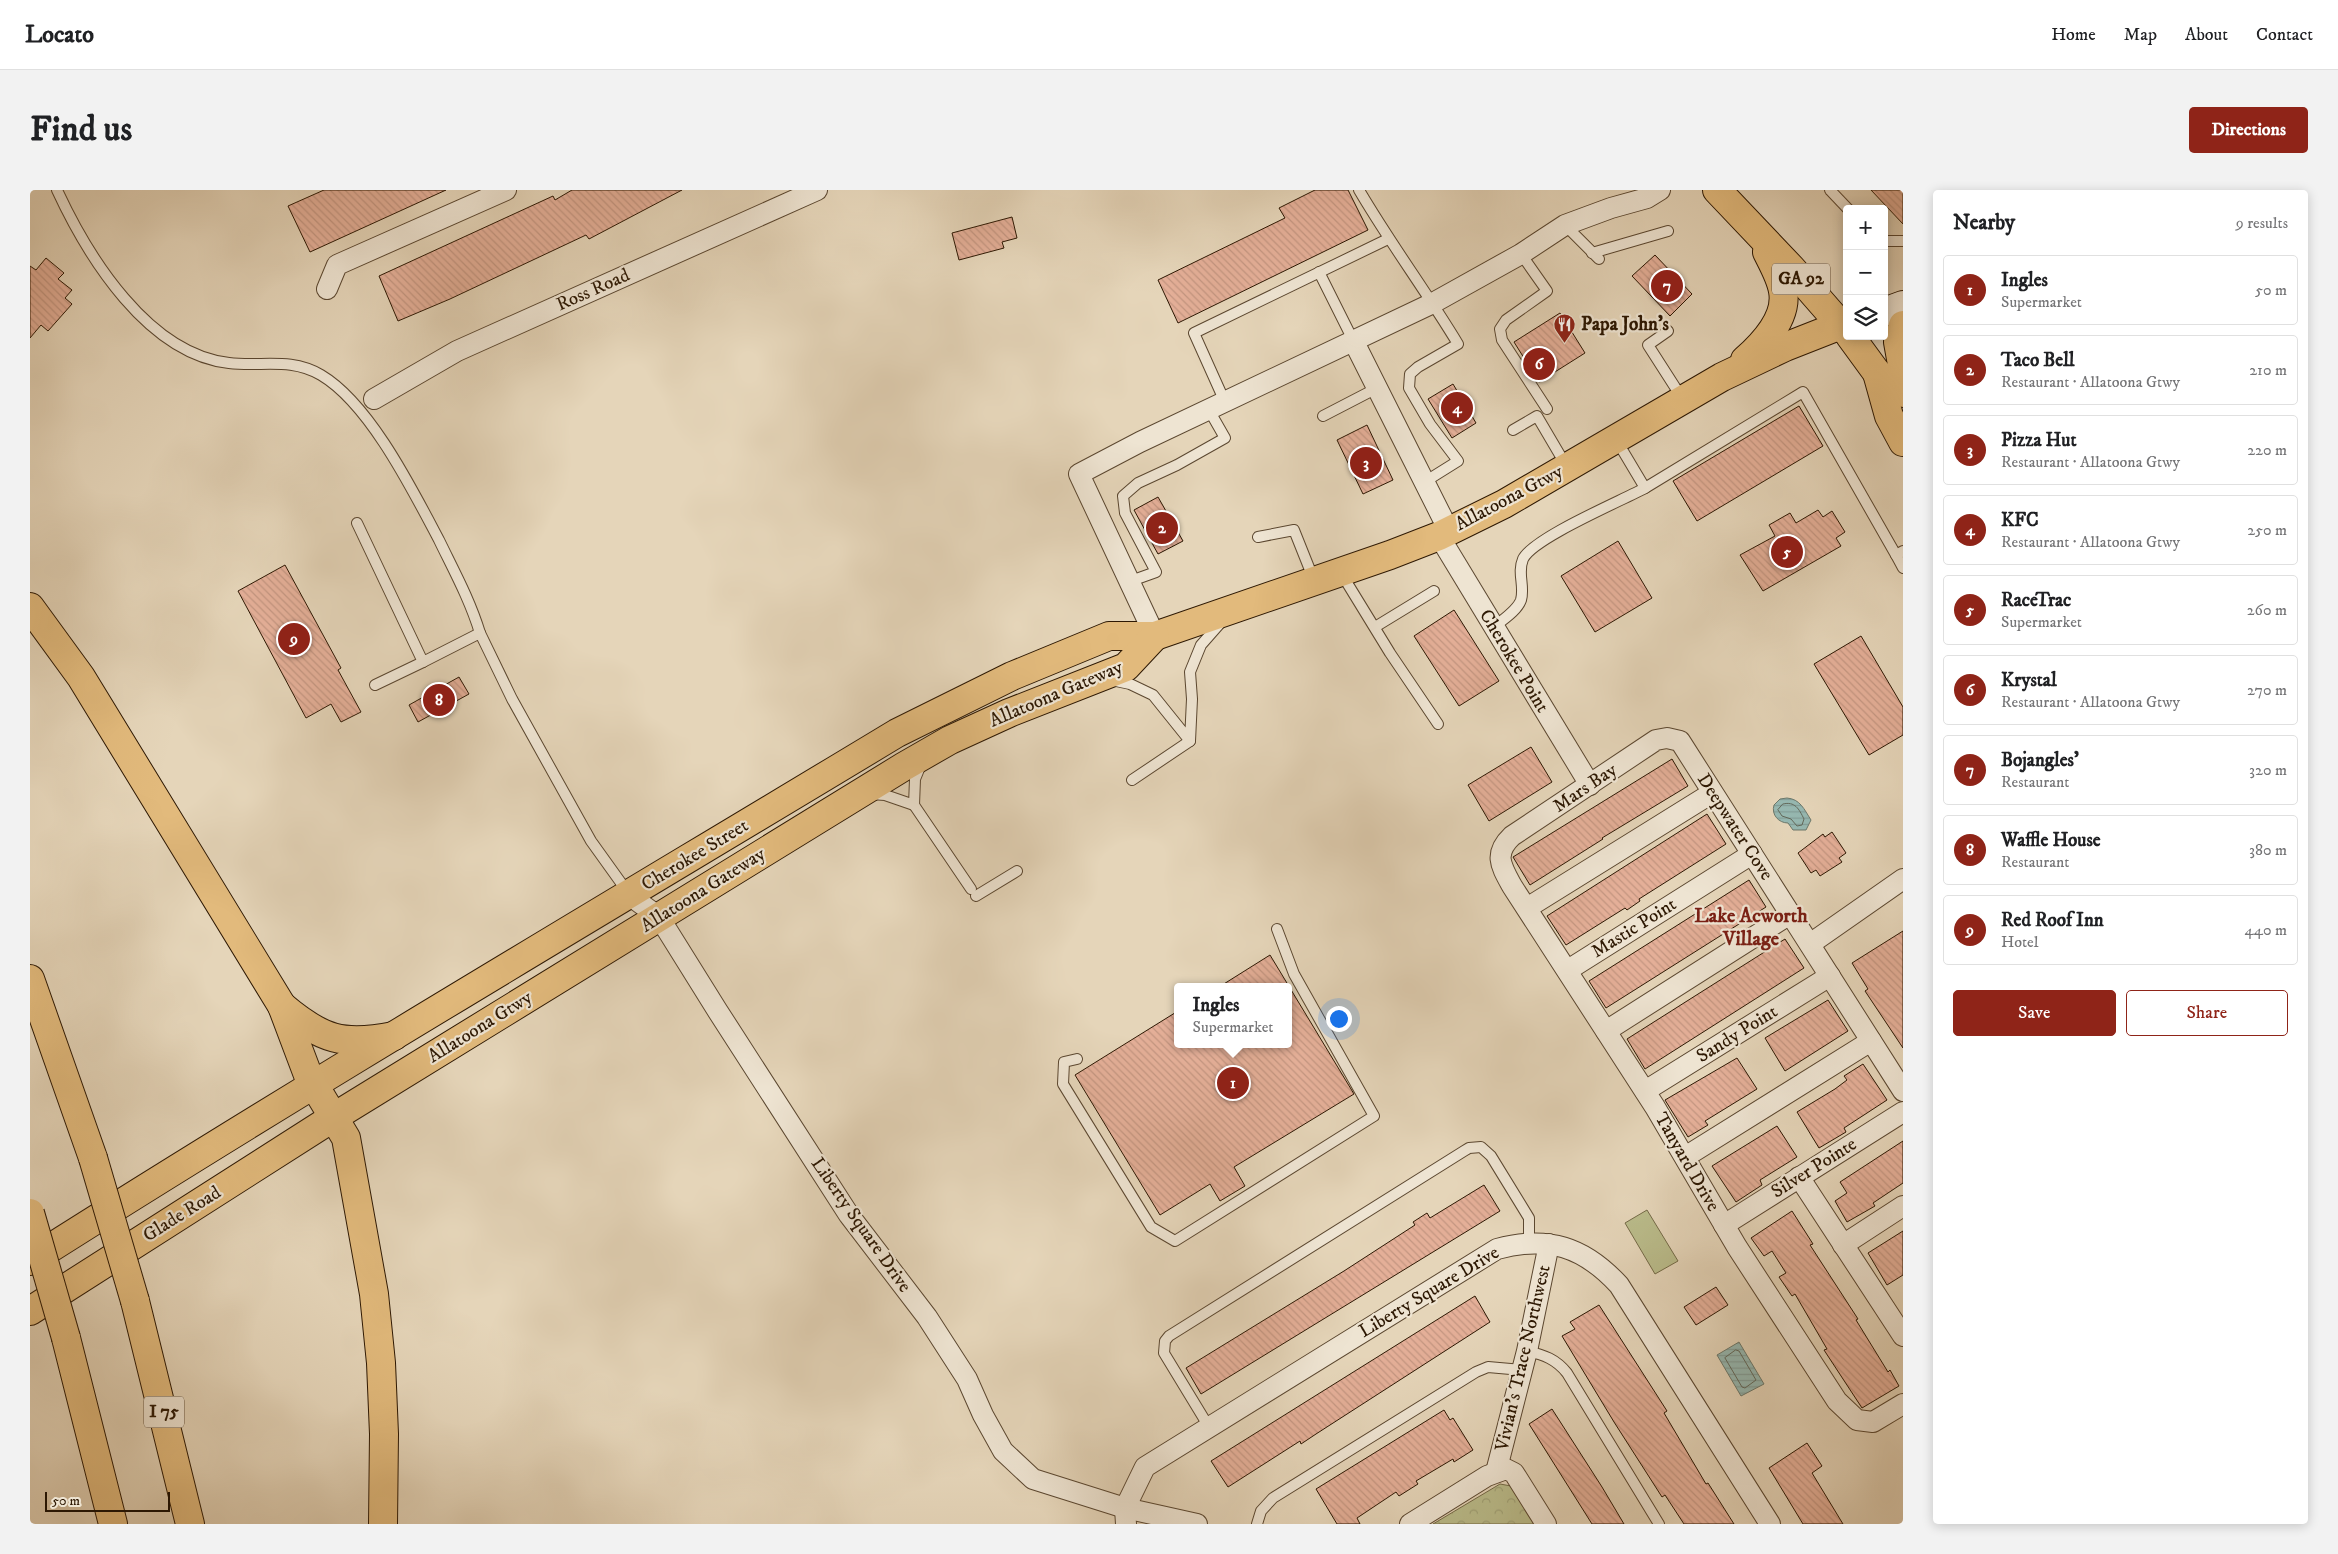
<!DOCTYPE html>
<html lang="en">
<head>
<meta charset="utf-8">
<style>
	:root { --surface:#fff; --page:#f2f2f2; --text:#202124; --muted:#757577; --line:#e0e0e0; --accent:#8f2418 }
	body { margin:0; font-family:"IM FELL DW Pica",serif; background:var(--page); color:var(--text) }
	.controls { position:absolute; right:15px; top:15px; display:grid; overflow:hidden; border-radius:5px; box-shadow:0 2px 12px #0003 }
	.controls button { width:45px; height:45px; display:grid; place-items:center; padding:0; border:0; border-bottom:1px solid var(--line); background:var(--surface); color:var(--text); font:25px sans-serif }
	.scale { position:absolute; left:15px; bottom:12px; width:125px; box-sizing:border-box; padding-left:5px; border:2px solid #2d1803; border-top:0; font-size:14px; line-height:18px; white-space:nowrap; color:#2d1803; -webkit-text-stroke:4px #eee4d2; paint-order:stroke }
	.you { position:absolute; left:1308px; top:828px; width:18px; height:18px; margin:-12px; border:4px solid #fff; border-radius:50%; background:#1a73e8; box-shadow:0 0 0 8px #1a73e833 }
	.badge { display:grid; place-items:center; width:32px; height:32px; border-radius:50%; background:var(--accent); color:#fff; font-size:16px; font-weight:700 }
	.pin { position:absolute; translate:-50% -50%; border:2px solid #fff; box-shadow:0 1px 5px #0006 }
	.popup { position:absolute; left:1144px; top:793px; width:118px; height:65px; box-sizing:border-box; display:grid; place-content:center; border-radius:5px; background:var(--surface); filter:drop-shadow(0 1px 4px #0005); font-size:16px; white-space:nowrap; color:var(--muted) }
	.popup b { font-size:19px; color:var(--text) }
	.popup::after { content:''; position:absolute; left:50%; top:100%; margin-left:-10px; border:10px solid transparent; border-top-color:var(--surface) }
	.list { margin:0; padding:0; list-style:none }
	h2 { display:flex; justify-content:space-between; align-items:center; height:65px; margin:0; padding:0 20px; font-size:21px }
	h2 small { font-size:16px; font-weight:400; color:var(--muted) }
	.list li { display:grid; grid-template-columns:32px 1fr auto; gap:15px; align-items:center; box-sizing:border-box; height:70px; margin:0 10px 10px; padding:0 10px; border:1px solid var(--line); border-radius:5px }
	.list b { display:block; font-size:19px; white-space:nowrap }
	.list p { margin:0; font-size:16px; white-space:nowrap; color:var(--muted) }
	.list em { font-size:16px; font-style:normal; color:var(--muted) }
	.actions { display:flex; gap:10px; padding:15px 20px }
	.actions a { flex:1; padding:11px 0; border:1px solid var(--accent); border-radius:5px; text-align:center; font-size:18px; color:var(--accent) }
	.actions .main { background:var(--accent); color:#fff }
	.icon { flex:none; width:28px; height:28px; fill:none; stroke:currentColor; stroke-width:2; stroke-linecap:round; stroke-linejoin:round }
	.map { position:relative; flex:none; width:1873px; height:1334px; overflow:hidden; border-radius:5px }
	header { display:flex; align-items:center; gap:30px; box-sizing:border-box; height:70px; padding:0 25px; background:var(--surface); border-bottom:1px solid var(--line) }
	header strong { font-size:24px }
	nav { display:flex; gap:28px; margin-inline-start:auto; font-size:18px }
	.intro { display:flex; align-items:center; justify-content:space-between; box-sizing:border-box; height:120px; padding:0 30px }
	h1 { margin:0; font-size:35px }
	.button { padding:12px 22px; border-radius:5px; background:var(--accent); color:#fff; font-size:18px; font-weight:700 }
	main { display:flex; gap:30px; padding:0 30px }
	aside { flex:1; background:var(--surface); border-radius:5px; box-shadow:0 2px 12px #0003 }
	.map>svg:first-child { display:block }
	.grass { fill:#babc8b; stroke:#746a47 }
	.park { fill:url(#park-crowns); stroke:#746a47 }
	.water { fill:url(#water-rules); stroke:#6c786b }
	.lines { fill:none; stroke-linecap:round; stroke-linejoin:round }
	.shore { stroke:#62685a; stroke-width:1 }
	.building { fill:url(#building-back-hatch); stroke:#2d1803 }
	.lane-casing { stroke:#5b4730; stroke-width:12 }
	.street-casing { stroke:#5b4730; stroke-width:22 }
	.secondary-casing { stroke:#2d1803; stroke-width:30 }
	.primary-casing { stroke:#2d1803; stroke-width:30 }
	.highway-casing { stroke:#2d1803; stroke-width:30 }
	.lane { stroke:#eee4d2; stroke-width:10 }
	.street { stroke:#eee4d2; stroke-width:20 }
	.secondary { stroke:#eee4d2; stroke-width:28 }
	.primary { stroke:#e2ba7c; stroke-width:28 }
	.highway { stroke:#e2ba7c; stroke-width:28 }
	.highway-bridge-casing { stroke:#2d1803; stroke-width:30; stroke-linecap:butt }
	.highway-bridge { stroke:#e2ba7c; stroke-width:28 }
	.labels { text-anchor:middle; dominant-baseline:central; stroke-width:4.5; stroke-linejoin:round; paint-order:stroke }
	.shield { fill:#eee4d2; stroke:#675541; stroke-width:1 }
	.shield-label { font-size:18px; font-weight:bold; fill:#2d1803 }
	.street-label { font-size:19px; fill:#2d1803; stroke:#eee4d2 }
	.poi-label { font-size:19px; font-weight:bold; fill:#2d1803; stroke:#eee4d2; text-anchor:start }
	.neighbourhood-label { font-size:20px; font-weight:bold; fill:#7a1f14; stroke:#eee4d2 }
</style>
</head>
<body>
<header>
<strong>Locato</strong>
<nav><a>Home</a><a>Map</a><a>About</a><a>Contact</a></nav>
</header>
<div class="intro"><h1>Find us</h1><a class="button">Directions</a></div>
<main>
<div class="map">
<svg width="1873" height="1334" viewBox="0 0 1873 1334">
	<defs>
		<pattern id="park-crowns" width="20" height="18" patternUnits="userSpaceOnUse" patternTransform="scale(1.25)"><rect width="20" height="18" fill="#babc8b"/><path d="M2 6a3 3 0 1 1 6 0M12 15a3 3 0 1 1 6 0" fill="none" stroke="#a0a176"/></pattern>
		<pattern id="water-rules" width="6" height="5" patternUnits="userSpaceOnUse" patternTransform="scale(1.25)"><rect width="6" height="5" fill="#96b8b1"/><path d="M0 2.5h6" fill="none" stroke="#829d97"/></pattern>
		<pattern id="building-back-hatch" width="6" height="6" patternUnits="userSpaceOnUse" patternTransform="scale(1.25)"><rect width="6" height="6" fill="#e4af98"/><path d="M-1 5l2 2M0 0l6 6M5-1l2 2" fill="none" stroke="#c49681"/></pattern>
	</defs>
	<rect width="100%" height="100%" fill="#e5d5b9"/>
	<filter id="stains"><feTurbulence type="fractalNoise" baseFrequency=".004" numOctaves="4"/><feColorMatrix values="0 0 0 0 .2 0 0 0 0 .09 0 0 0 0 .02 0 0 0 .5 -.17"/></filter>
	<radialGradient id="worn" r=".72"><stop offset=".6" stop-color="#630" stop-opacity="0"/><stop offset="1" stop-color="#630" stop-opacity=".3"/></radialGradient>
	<path class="grass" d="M1617 1020 1648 1071 1625 1084 1595 1033Z"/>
	<path class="park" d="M1470 1294 1481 1296 1505 1334H1403Z"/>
	<g class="water">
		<path d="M1757 608C1770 609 1774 619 1781 630L1776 640H1763L1758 633C1749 633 1741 625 1744 615L1750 609Z"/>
		<path d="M1709 1152 1734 1194 1711 1206 1687 1165Z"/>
	</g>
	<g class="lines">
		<g class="shore">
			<path d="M1753 614C1765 611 1769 619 1774 629L1772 635 1767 636 1761 629 1752 626 1748 620Z"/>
			<path d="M1706 1160 1709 1161 1726 1190 1715 1198 1712 1197 1695 1168Z"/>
		</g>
	</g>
	<g class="building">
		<path d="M294 0H416L280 62 258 16Z"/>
		<path d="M542 0H652L559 49 556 45 420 109 368 131 349 86 523 6 525 10Z"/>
		<path d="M1285 0H1318L1338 40 1148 133 1128 90 1255 28 1249 18Z"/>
		<path d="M1841 0H1873V34Z"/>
		<path d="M982 27 987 48 972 52 974 58 929 70 922 43Z"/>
		<path d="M1625 65 1662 104 1640 126 1602 86Z"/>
		<path d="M16 68 34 83 28 89 42 100 35 108 42 114 18 141 11 135 0 148V76L6 80Z"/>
		<path d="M1530 123 1555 163 1509 192 1484 152Z"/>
		<path d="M1423 194 1446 233 1422 248 1398 209Z"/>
		<path d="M1769 216 1793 256 1667 331 1643 291Z"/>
		<path d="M1337 235 1363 290 1333 304 1307 250Z"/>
		<path d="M1128 307 1153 351 1128 364 1104 320Z"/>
		<path d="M1788 320 1793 327 1802 321 1815 342 1806 348 1811 356 1733 401 1710 365 1745 346 1739 335 1760 323 1766 333Z"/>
		<path d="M1588 351 1622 408 1565 442 1531 386Z"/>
		<path d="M255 375 311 478 308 480 331 522 311 532 301 514 276 528 208 401Z"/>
		<path d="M1424 420 1469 491 1429 516 1384 446Z"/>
		<path d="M1831 446 1873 517V545L1839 565 1784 474Z"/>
		<path d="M429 487 439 504 388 532 379 515Z"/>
		<path d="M1501 557 1522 592 1459 631 1438 595Z"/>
		<path d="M1642 569 1658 596 1572 648 1573 649 1500 695 1483 667Z"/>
		<path d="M1677 624 1696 654 1609 709 1610 711 1597 720 1595 718 1536 755 1517 726Z"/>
		<path d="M1802 642 1816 663 1809 668 1812 672 1790 686 1786 680 1781 683 1768 663 1793 644 1795 647Z"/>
		<path d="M1719 690 1736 717 1576 818 1559 791Z"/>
		<path d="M1873 741V858L1835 801 1838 799 1822 773Z"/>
		<path d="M1755 749 1774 778 1615 879 1597 849Z"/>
		<path d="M1240 765 1324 904 1204 977 1215 996 1190 1011 1180 994 1130 1025 1045 885 1148 821V854H1258V797H1189Z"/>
		<path d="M1798 810 1818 841 1755 881 1735 848Z"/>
		<path d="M1707 868 1727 899 1675 931 1678 935 1658 947 1635 910Z"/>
		<path d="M1833 874 1857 910 1814 938 1816 942 1789 958 1767 922 1805 899 1817 890 1814 886Z"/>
		<path d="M1747 936 1767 967 1730 990 1732 995 1706 1012 1682 976Z"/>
		<path d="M1873 951V993L1843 1013 1845 1016 1817 1032 1805 1011 1817 1003 1810 992Z"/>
		<path d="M1454 995 1470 1021 1171 1204 1156 1178 1314 1081 1385 1035 1383 1032 1397 1023 1400 1028Z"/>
		<path d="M1762 1021 1783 1054 1780 1055 1828 1129 1826 1130 1858 1182 1860 1180 1869 1196 1832 1218 1794 1160 1797 1159 1765 1104 1762 1106 1749 1087 1756 1083 1742 1061 1734 1066 1721 1048Z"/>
		<path d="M1873 1041V1085L1857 1095 1838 1063Z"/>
		<path d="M1686 1097 1698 1115 1666 1135 1654 1117Z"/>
		<path d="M1445 1106 1460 1132 1286 1244 1271 1254 1270 1251 1198 1297 1181 1271Z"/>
		<path d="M1569 1115 1637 1221 1634 1223 1676 1294 1678 1293 1704 1334H1654L1635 1305 1632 1307 1584 1232 1532 1146 1545 1139 1540 1132Z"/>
		<path d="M1522 1219 1572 1297 1594 1334H1562L1499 1234Z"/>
		<path d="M1414 1220 1420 1230 1423 1228 1443 1260 1424 1272 1423 1269 1386 1291 1388 1294 1369 1306 1366 1302 1327 1328 1330 1334H1307L1286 1299Z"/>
		<path d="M1777 1253 1792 1276 1782 1283 1813 1334H1773L1739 1278Z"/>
	</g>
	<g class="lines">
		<defs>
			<g id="lane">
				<path d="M27 0C58 67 118 164 199 173 232 177 260 167 291 185 340 214 383 301 409 350 424 381 440 410 450 443"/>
				<path d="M1329 0C1360 53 1396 101 1428 154L1388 177 1380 184 1379 198 1400 234 1428 271 1396 291"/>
				<path d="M1800 0 1818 19"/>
				<path d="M1535 35 1569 69"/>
				<path d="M1854 51H1873"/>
				<path d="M1562 63 1638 41"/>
				<path d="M1491 64 1517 101 1476 130 1470 139 1472 150 1517 219"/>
				<path d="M1289 82 1324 152"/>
				<path d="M1638 141 1618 155 1652 208"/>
				<path d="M1195 212 1164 143 1358 49"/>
				<path d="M1293 226 1349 197"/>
				<path d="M1483 240 1507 226 1537 277"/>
				<path d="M1587 251 1615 298 1773 202 1866 365 1873 361"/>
				<path d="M327 333 393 472 450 443 482 509 561 651 599 704"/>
				<path d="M1228 347 1264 340 1284 390"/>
				<path d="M1866 365 1873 378"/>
				<path d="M1311 383 1360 463 1408 534"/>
				<path d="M1098 392 1126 382 1095 323 1093 306 1108 293 1147 275 1195 248 1179 220"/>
				<path d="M1345 437 1404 401"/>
				<path d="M1464 437C1472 430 1487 421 1491 410 1495 396 1487 383 1493 369 1503 348 1591 311 1615 298"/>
				<path d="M1081 490 1100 494 1123 505 1160 551 1162 509 1160 482 1171 455 1193 430"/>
				<path d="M345 495 393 472"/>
				<path d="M1102 590 1160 551"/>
				<path d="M840 604 855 605 884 615 885 589 892 572"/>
				<path d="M884 615 941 699"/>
				<path d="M946 706 987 681"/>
				<path d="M1047 869 1034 872 1033 894 1121 1037 1145 1051 1344 926 1264 784 1247 739"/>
				<path d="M1497 1161C1514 1165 1526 1169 1537 1183L1629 1334"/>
				<path d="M1179 1237 1134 1163 1135 1151 1139 1146 1434 961 1439 958 1451 957 1461 966 1499 1028V1053"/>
				<path d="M1227 1334 1231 1321 1243 1308 1446 1182 1458 1177 1492 1180"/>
			</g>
			<g id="street">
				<path d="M297 99 307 75 476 0"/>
				<path d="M1324 152 1419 341"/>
				<path d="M344 209 427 161 787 0"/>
				<path d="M1409 346 1560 595"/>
				<path d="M1125 446 1049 284 1110 252 1403 113 1491 64 1535 35 1581 18 1617 8 1630 0"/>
				<path d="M599 705 629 727 687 820 819 1025 897 1127 937 1189 953 1225 973 1261 1003 1289 1095 1318 1167 1334"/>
				<path d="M1497 718 1682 603"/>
				<path d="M1780 754 1873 689"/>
				<path d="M1538 780 1722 664"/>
				<path d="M1576 841 1760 724"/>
				<path d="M1615 901 1800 786"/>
				<path d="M1873 901 1650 551 1637 548 1626 550 1482 646C1463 664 1471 676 1482 696L1625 917 1707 1057 1807 1211 1827 1230 1843 1232 1873 1214"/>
				<path d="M1655 967 1841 851"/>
				<path d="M1769 987 1873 1146"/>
				<path d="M1694 1035 1873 922"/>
				<path d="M1813 1055 1873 1016"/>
				<path d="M1466 1282 1497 1161 1519 1054"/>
				<path d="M1096 1334 1095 1318 1115 1277 1467 1059C1518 1045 1554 1057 1589 1095L1740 1334"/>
				<path d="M1380 1334 1457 1286 1476 1279 1484 1283 1516 1334"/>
			</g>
			<path id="secondary" d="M1854 122 1873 115"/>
			<g id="primary">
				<path d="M1687 0 1762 79 1817 142"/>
				<path d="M1873 135 1868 152 1873 180"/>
				<path d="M1820 146 1847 183 1873 203"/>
				<path d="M1715 170C1733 154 1758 128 1753 101 1751 88 1743 74 1737 62"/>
				<path d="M1847 183 1859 226 1873 252"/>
				<path d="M0 1071C285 890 577 718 867 543L982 486 1079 446H1125L1360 365 1409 346 1474 314 1692 187 1755 157 1811 135"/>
				<path d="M0 1121 304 927 873 577 920 550 979 523 1096 477 1125 446"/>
			</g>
			<g id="highway">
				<path d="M0 417 51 487 252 816 278 885 316 948 344 1104 351 1173 354 1244 353 1334"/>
				<path d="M0 789 63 968"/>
				<path d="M252 816C292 850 313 856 364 846"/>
				<path d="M105 1111 160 1334"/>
				<path d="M36 1148 83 1334"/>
			</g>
		</defs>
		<use href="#lane" class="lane-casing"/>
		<use href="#street" class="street-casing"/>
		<use href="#secondary" class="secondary-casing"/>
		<use href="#primary" class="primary-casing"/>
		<use href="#highway" class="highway-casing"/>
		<use href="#lane" class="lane"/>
		<use href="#street" class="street"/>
		<use href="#secondary" class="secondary"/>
		<use href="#primary" class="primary"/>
		<use href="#highway" class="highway"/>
		<defs>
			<g id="highway-bridge">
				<path d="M63 968 105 1111"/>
				<path d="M0 1023 36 1148"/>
			</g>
		</defs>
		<use href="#highway-bridge" class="highway-bridge-casing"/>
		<use href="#highway-bridge" class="highway-bridge"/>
	</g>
	<defs>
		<symbol id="restaurant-pin" viewBox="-11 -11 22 30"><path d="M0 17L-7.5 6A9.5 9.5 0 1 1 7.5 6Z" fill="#8f2418" stroke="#eee4d2"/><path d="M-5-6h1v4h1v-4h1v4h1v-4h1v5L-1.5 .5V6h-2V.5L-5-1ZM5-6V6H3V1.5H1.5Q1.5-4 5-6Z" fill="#fff"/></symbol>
	</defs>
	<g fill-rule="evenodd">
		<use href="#restaurant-pin" x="1522" y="122" width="25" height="34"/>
	</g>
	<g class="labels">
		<g class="shield">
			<rect x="1742" y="73.5" width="58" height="31" rx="4"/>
			<rect x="114" y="1206.5" width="40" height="31" rx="4"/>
		</g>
		<g class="shield-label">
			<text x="1771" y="89">GA 92</text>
			<text x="134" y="1222">I 75</text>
		</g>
		<g class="street-label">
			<text transform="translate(563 100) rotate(-24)">Ross Road</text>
			<text transform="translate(1479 308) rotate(-28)">Allatoona Gtwy</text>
			<text transform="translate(1484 471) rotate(59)">Cherokee Point</text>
			<text transform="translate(1026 504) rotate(-23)">Allatoona Gateway</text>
			<text transform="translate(1555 598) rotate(-34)">Mars Bay</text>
			<text transform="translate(1705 637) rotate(57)">Deepwater Cove</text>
			<text transform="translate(665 665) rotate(-31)">Cherokee Street</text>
			<text transform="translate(673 700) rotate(-32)">Allatoona Gateway</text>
			<text transform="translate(1604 738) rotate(-32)">Mastic Point</text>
			<text transform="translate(450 837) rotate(-32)">Allatoona Gtwy</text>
			<text transform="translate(1707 844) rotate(-32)">Sandy Point</text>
			<text transform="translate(1657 972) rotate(60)">Tanyard Drive</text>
			<text transform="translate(1784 978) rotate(-32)">Silver Pointe</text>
			<text transform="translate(152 1024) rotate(-32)">Glade Road</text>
			<text transform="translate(831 1035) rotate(55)">Liberty Square Drive</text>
			<text transform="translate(1399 1102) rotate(-31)">Liberty Square Drive</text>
			<text transform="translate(1493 1168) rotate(-77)">Vivian's Trace Northwest</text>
		</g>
		<g class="poi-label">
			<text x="1551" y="134">Papa John's</text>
		</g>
		<g class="neighbourhood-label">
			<text x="1721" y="726">Lake Acworth<tspan x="1721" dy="23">Village</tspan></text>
		</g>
	</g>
	<rect width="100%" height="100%" filter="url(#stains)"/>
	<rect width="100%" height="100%" fill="url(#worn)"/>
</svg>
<div class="controls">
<button>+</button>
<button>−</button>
<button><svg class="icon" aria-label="layers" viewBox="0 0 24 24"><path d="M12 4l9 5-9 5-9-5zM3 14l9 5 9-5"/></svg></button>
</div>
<div class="scale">50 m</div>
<div class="you"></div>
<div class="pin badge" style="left:1203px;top:893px">1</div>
<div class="popup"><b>Ingles</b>Supermarket</div>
<div class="pin badge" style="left:1132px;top:338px">2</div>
<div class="pin badge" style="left:1336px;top:273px">3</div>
<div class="pin badge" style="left:1427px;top:218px">4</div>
<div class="pin badge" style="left:1757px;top:362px">5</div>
<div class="pin badge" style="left:1509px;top:174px">6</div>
<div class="pin badge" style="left:1637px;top:96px">7</div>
<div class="pin badge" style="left:409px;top:510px">8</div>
<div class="pin badge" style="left:264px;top:449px">9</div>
</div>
<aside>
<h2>Nearby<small>9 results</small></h2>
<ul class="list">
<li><span class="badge">1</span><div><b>Ingles</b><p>Supermarket</p></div><em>50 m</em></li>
<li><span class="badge">2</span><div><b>Taco Bell</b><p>Restaurant · Allatoona Gtwy</p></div><em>210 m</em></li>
<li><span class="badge">3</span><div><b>Pizza Hut</b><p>Restaurant · Allatoona Gtwy</p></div><em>220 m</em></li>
<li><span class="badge">4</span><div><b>KFC</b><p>Restaurant · Allatoona Gtwy</p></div><em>250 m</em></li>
<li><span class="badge">5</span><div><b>RaceTrac</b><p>Supermarket</p></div><em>260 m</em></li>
<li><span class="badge">6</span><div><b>Krystal</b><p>Restaurant · Allatoona Gtwy</p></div><em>270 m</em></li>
<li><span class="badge">7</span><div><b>Bojangles'</b><p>Restaurant</p></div><em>320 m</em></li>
<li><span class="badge">8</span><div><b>Waffle House</b><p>Restaurant</p></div><em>380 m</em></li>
<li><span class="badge">9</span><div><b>Red Roof Inn</b><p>Hotel</p></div><em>440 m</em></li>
</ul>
<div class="actions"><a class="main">Save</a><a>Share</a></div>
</aside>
</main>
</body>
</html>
